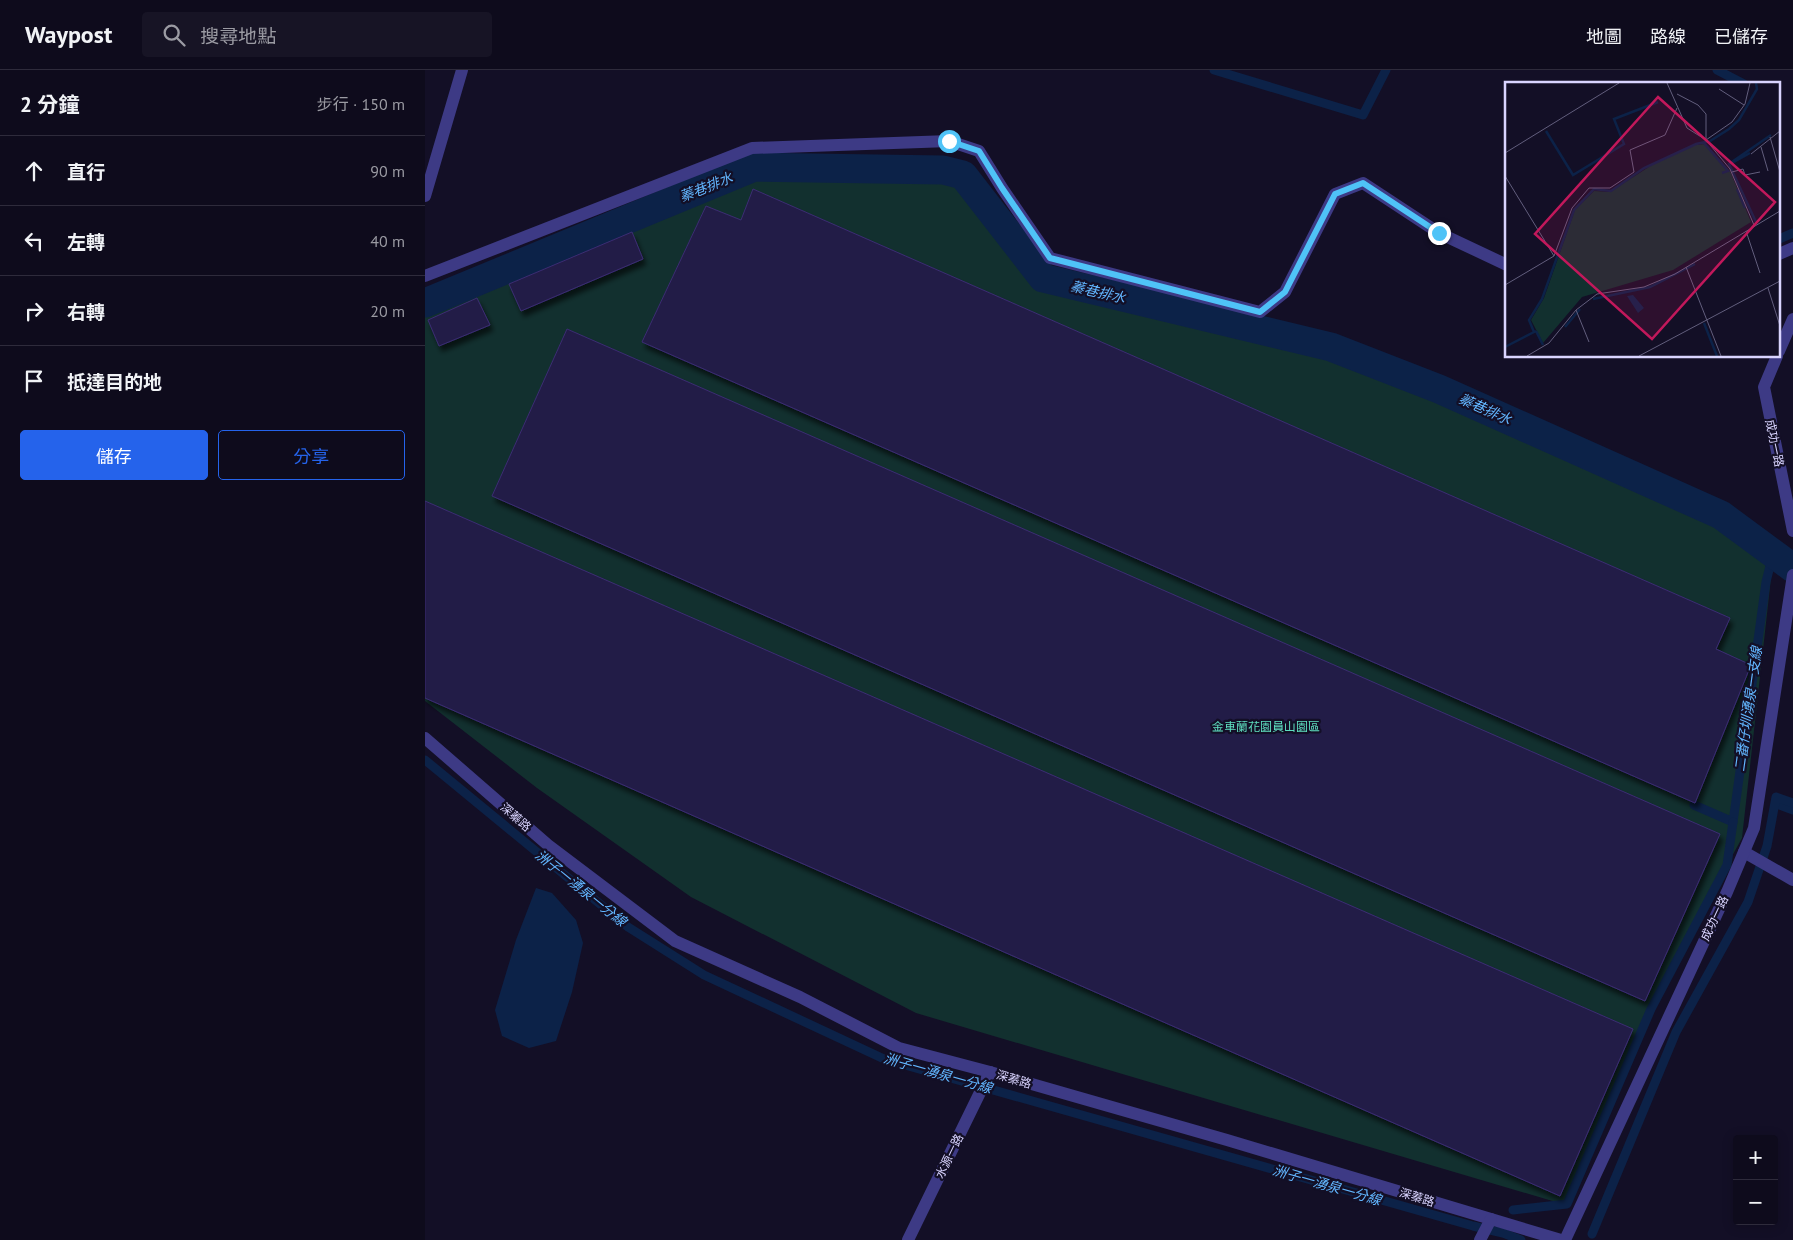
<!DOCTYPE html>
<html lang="zh-TW">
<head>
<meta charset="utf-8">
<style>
	:root { --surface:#0e0b1c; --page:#171425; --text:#f1f3f6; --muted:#9b9ba3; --line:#2e2b3b; --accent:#2563eb }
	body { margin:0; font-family:"PT Sans","Noto Sans TC",sans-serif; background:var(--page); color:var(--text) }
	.controls { position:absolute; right:15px; bottom:15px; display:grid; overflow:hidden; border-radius:5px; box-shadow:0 2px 12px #0003 }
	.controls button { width:45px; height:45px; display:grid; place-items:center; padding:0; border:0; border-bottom:1px solid var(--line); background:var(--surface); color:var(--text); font:25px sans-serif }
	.stop { position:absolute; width:15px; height:15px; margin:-11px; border:4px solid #4fc3f7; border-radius:50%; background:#fff }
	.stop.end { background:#4fc3f7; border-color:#fff; box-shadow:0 1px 5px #0008 }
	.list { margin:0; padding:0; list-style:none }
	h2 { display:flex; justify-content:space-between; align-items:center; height:65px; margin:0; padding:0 20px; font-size:21px }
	h2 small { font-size:16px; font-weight:400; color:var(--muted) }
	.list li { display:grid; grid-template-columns:32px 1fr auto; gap:15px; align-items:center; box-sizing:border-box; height:70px; padding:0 20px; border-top:1px solid var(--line) }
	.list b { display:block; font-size:19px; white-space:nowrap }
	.list em { font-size:16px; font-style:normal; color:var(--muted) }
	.actions { display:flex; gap:10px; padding:15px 20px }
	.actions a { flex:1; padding:11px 0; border:1px solid var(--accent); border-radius:5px; text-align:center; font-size:18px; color:var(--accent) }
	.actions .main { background:var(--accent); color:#fff }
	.icon { flex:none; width:28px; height:28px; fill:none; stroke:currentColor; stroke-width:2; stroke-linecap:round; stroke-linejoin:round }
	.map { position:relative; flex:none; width:1368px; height:1170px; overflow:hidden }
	header { display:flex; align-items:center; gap:30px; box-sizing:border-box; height:70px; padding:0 25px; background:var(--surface); border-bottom:1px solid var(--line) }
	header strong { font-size:24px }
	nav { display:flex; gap:28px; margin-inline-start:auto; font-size:18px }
	.search { width:350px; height:45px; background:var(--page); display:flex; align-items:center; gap:12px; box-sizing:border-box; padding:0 18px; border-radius:5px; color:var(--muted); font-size:19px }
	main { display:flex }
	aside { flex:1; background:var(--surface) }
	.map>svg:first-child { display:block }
	.green { fill:#12302f }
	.water { fill:#0c2248 }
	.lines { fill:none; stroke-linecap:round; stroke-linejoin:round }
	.stream { stroke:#0c2248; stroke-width:9 }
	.canal { stroke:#0c2248; stroke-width:29 }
	.building { fill:#241b47; stroke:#3b2d73; filter:url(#shadow) }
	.minor { stroke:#3d3a85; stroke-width:12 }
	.route { stroke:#4fc3f7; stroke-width:6 }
	.labels { text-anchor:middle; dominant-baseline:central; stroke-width:4.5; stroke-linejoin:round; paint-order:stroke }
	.street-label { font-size:12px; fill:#d9d4ff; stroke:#130f26 }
	.park-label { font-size:12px; fill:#5fe0c0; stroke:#130f26 }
	.water-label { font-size:14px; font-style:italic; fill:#62b6ff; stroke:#130f26 }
	.inset-river { fill:none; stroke:#0c2248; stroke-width:2.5 }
	.inset-road { fill:none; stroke:#625e7d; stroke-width:1 }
	.view { fill:#c2185b; fill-opacity:0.15; stroke:#c2185b; stroke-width:2.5 }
	.inset-edge { fill:none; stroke:#d9d4ff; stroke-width:2.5 }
</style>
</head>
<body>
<header>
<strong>Waypost</strong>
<div class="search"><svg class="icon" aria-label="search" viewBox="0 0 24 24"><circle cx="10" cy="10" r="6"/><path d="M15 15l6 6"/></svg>搜尋地點</div>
<nav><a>地圖</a><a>路線</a><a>已儲存</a></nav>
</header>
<main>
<aside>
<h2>2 分鐘<small>步行 · 150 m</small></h2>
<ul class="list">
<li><svg class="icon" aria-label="ahead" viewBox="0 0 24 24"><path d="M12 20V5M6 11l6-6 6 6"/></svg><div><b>直行</b></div><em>90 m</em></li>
<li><svg class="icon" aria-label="left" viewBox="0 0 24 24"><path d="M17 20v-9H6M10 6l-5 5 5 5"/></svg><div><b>左轉</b></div><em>40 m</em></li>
<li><svg class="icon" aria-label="right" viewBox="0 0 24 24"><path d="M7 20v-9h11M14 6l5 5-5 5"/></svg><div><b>右轉</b></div><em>20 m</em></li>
<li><svg class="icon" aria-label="arrive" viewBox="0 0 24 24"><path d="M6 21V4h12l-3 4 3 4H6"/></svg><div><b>抵達目的地</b></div></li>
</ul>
<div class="actions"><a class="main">儲存</a><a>分享</a></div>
</aside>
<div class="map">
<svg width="1368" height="1170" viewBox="0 0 1368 1170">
	<defs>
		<filter id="shadow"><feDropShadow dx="3" dy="5.5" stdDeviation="2.5" flood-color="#0009"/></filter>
	</defs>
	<rect width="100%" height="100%" fill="#130f26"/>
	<path class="green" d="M333 105 532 111 603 209 963 301 1288 441 1347 499 1317 768 1229 927 1141 1135 491 943 266 827 112 718 0 631V237Z"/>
	<path class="water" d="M111 818 127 823 151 850 158 873 147 922 131 971 104 978 77 966 70 940 91 870Z"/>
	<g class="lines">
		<g class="stream">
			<path d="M789 0 938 45 961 0"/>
			<path d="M1292 0 1319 14"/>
			<path d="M1354 169 1368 163"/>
			<path d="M0 690 203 857 279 905 459 989 1048 1156 1078 1163 1096 1170"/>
			<path d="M1352 734 1368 740"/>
			<path d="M1269 735 1308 752 1341 512 1348 484"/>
			<path d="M1088 1140 1142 1134 1226 939 1302 795 1308 752"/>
			<path d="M1167 1164 1251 962 1323 832 1342 776 1351 727 1368 733"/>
		</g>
		<path class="canal" d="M0 233 329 97 518 100 538 105 618 208 906 277 1014 319 1296 445 1368 498"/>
	</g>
	<g class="building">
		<path d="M328 119 1305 548 1291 579 1326 595 1270 733 217 272 281 136 316 150Z"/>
		<path d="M207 162 218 189 96 241 84 214Z"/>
		<path d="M52 228 65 255 14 276 3 250Z"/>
		<path d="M142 259 1295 764 1220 931 67 426Z"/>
		<path d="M0 431 1208 959 1135 1126 0 628Z"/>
	</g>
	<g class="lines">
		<g class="minor">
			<path d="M0 126 37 0"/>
			<path d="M1354 184 1368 178"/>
			<path d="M0 206 327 78 524 71 554 81 577 118 625 188 835 242 860 222 910 124 938 113 1014 163 1082 195"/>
			<path d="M1354 281 1368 249"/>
			<path d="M1352 286 1339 317 1368 461"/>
			<path d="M0 668 123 775 250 871 375 927 474 978 565 1002 802 1070 1136 1170"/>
			<path d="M1319 782 1368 810"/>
			<path d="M483 1170 565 1002"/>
			<path d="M1055 1170 1066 1149"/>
			<path d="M1140 1170 1302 822 1329 758 1368 505"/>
		</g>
	</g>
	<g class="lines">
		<path class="route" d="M524 71 554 81 577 118 625 188 835 242 860 222 910 124 938 113 1014 163"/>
	</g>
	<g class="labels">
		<g class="street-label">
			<text transform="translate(1350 373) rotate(78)">成功一路</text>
			<text transform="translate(91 747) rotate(41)">深蓁路</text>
			<text transform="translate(1289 848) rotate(-65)">成功一路</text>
			<text transform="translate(589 1009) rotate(16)">深蓁路</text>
			<text transform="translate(524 1086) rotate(-64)">水源一路</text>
			<text transform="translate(992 1127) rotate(17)">深蓁路</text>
		</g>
		<g class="park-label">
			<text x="841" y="656">金車蘭花園員山園區</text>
		</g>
		<g class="water-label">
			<text transform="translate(281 117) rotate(-22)">蓁巷排水</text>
			<text transform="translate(673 222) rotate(13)">蓁巷排水</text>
			<text transform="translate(1060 339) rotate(24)">蓁巷排水</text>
			<text transform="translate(1323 639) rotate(-82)">二番仔圳湧泉一支線</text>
			<text transform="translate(156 818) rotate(39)">洲子一湧泉一分線</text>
			<text transform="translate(513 1003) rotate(16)">洲子一湧泉一分線</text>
			<text transform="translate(902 1115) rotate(16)">洲子一湧泉一分線</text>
		</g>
	</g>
	<g transform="translate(1080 12)">
		<rect width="275" height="275" fill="#130f26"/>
		<path d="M201 62 225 89 246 140 168 188 77 215 38 261 26 238 39 216 70 128 89 109 105 110 147 83 190 63Z" fill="#12302f"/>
		<path d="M128 213 139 226 133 231 122 214Z" fill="#0c2248"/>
		<path class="inset-river" d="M41 49 68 93 119 62 109 37 153 20M199 61 223 89 217 91M227 81 245 71M232 107 240 126M251 140 224 82 266 53M88 217 145 205 190 182M199 241 212 274M60 245 75 227M31 249 38 263M29 250 24 238 37 217 69 128 89 107 106 109 139 86 191 62 205 59 224 47 234 38 252 7 251 1M0 265 31 249"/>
		<path class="inset-road" d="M162 1 182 46 201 58 225 87 249 143M214 7 239 23M172 12 193 23 201 32V58L227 40 240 22 245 1M265 55 275 90M256 65 263 89M0 71 114 1M246 72 275 49M227 90 238 87 240 93 255 90M0 94 49 174M241 149 255 191M49 174 67 126 84 106H105L129 90 125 68 160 53 172 26M181 185 216 274M0 203 49 174M263 206 275 244M71 228 84 260M22 274 44 261 71 228 92 212 139 205 170 192 275 129M134 274 275 199"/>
		<path class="view" d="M153 15 270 120 147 257 30 152Z"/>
		<rect width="275" height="275" class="inset-edge"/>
	</g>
</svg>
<div class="controls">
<button>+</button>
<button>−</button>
</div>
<div class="stop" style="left:524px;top:71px"></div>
<div class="stop end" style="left:1014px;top:163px"></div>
</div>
</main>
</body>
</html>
